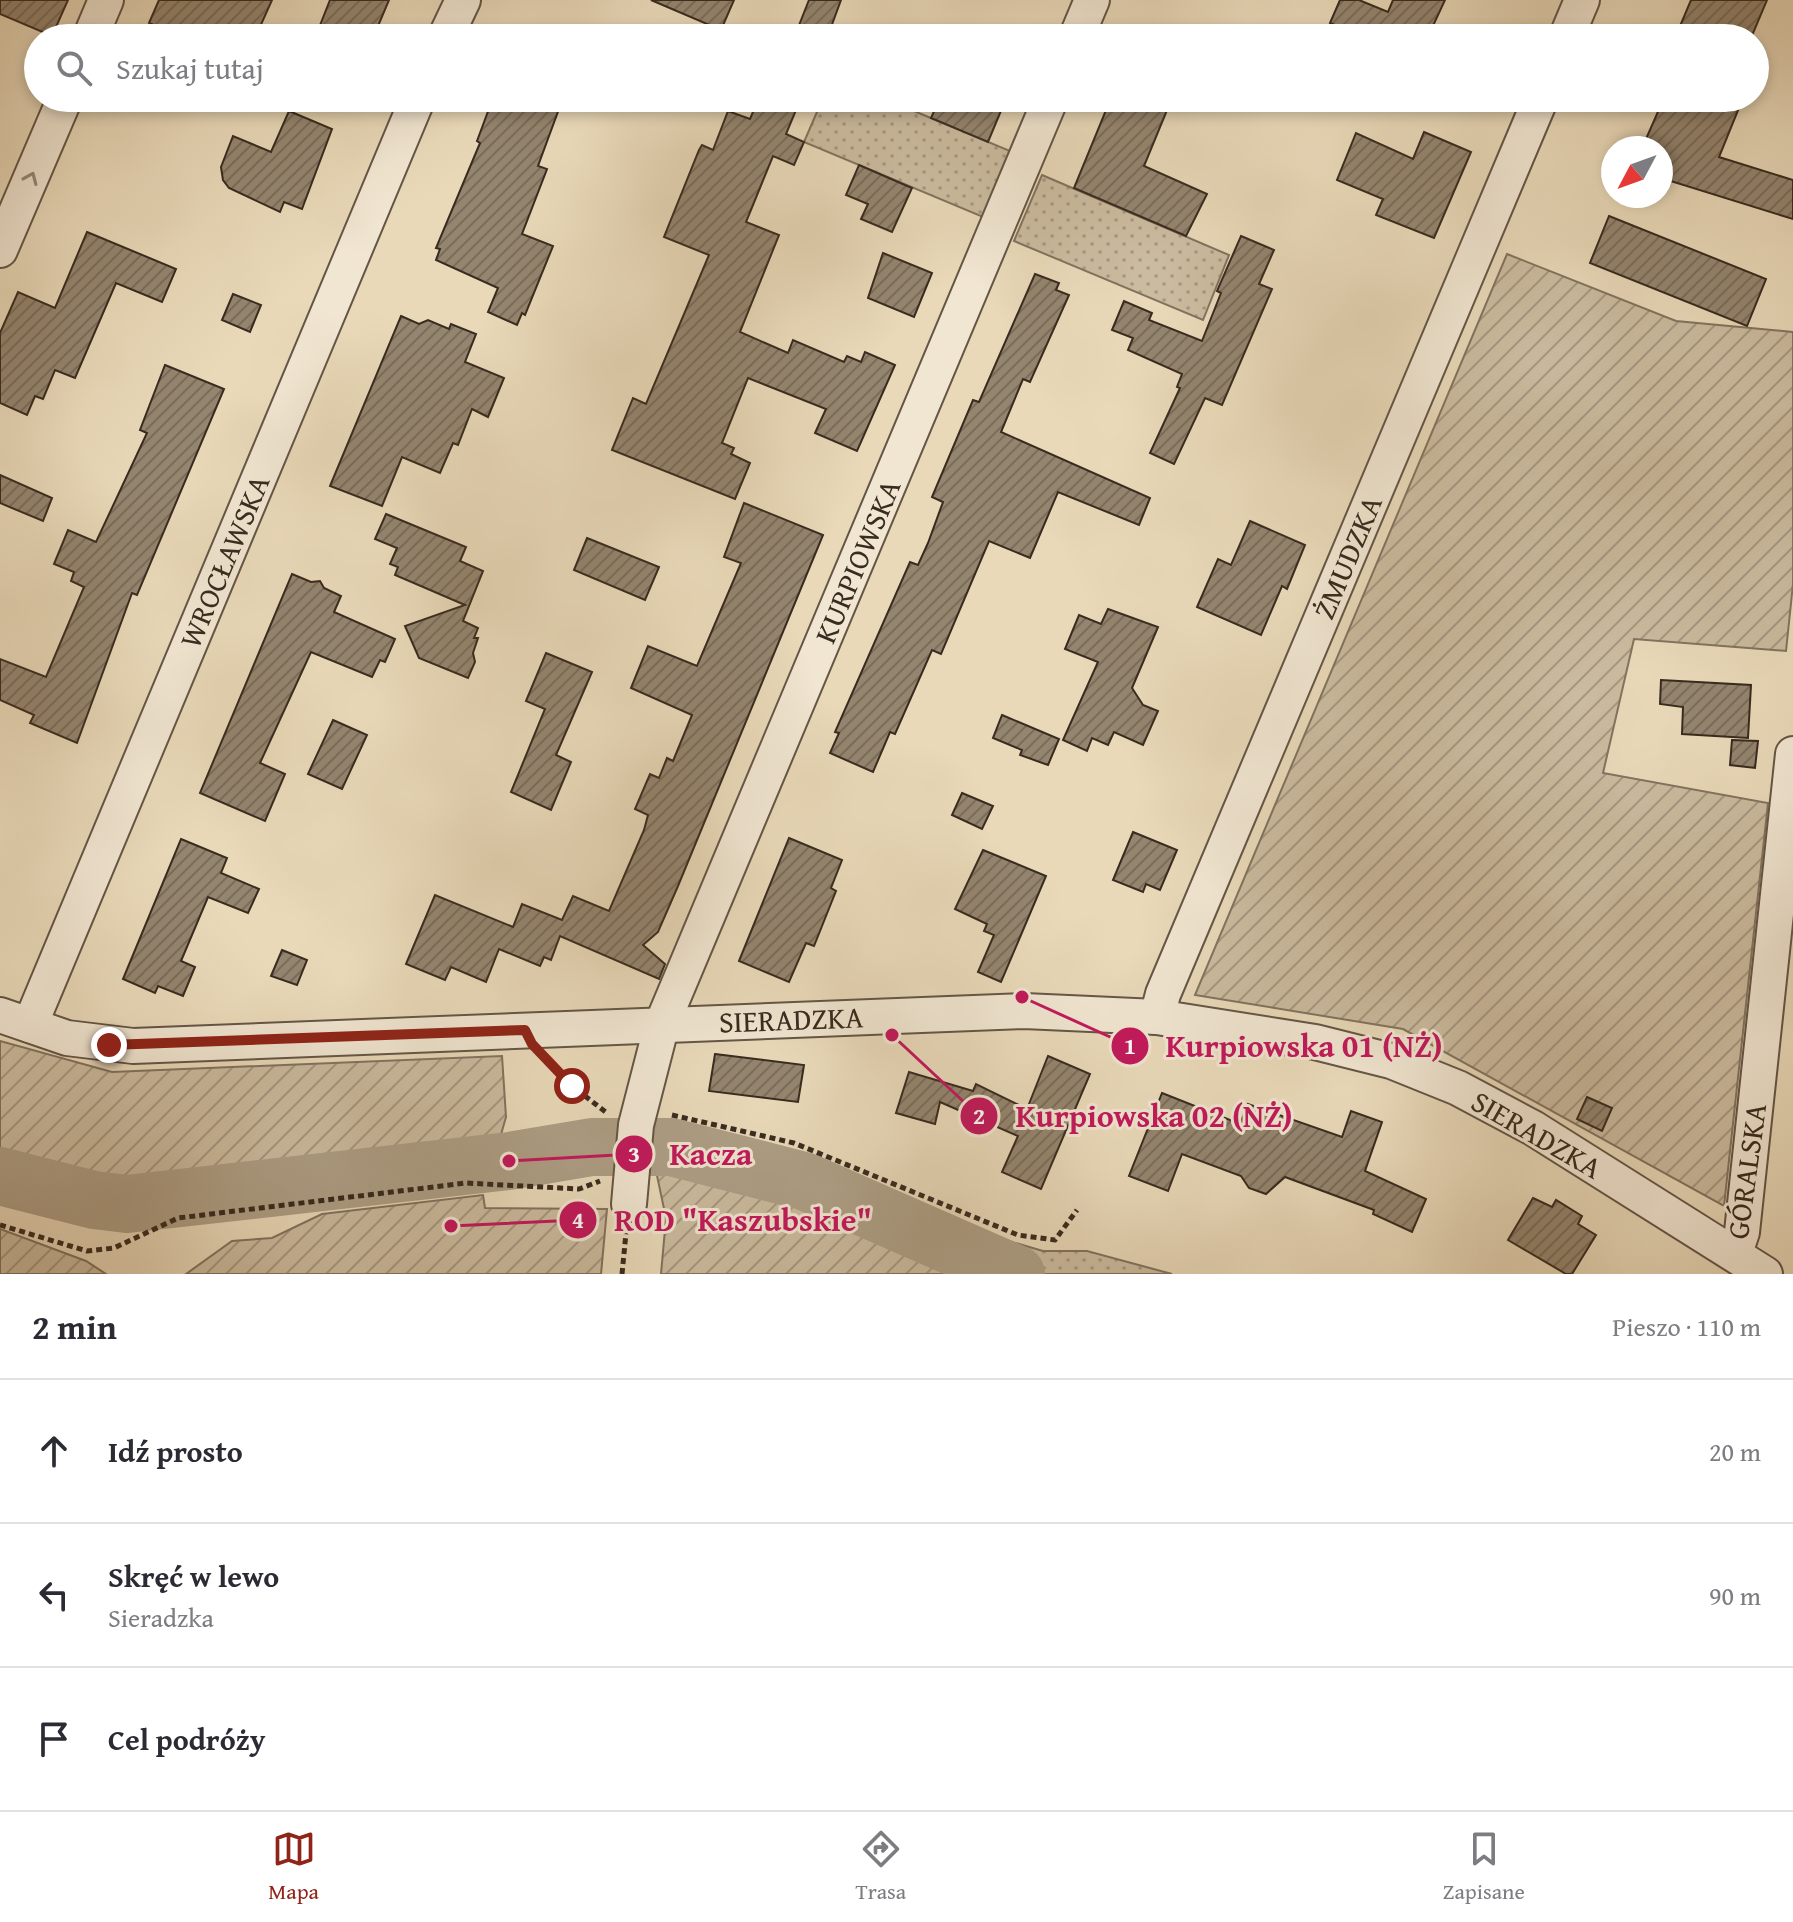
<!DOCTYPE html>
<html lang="pl">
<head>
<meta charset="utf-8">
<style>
	:root { --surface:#fff; --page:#f2f2f3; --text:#2b2b33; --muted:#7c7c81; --line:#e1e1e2; --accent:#8f2418 }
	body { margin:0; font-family:"Gentium Book Plus",serif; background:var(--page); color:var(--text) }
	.compass { position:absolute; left:1601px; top:136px; width:72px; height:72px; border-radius:50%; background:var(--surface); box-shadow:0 4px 12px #0003; rotate:229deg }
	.stop { position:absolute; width:24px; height:24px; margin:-18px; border:6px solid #8f2418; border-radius:50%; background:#fff }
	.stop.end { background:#8f2418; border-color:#fff; box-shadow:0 2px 8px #0008 }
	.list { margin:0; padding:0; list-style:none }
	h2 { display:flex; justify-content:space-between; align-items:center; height:104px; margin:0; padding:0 32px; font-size:34px }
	h2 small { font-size:26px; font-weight:400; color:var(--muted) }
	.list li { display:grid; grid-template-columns:52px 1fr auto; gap:24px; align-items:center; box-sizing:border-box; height:144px; padding:0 32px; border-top:2px solid var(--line) }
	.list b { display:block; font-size:30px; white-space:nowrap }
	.list p { margin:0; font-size:26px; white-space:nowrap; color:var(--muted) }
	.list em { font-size:26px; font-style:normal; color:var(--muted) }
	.icon { flex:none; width:44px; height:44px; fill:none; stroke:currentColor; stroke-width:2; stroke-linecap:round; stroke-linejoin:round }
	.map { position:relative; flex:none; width:1793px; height:1274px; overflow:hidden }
	.search { position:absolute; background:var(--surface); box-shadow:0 4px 12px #0003; left:24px; right:24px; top:24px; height:88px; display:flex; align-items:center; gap:20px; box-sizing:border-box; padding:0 28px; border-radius:44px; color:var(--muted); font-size:30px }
	.sheet { height:536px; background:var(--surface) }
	nav { display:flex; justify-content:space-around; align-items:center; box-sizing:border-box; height:112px; border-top:2px solid var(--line); background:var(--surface); font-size:22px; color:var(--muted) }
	nav a { display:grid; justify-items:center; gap:4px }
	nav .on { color:var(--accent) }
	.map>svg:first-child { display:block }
	.grass { fill:url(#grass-dots); stroke:#82735f; stroke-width:2 }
	.garden { fill:url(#garden-furrows); stroke:#82735f; stroke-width:2 }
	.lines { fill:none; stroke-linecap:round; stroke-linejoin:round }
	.river { stroke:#ad9e85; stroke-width:58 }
	.building { fill:url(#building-hatch); stroke:#382b1f; stroke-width:2 }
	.minor-casing { stroke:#645646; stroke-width:38 }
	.path { stroke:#382b1f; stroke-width:5; stroke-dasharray:6 4; stroke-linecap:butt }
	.minor { stroke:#f1e6d2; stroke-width:34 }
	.oneway { stroke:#948878 }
	.route { stroke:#8f2418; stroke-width:10 }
	.labels { text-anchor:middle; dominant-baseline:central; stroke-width:6; stroke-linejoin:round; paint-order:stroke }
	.street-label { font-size:30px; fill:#382b1f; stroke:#f1e6d2 }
	.leader { fill:none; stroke:#c2185b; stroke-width:3 }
	.callout-dot { fill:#c2185b; stroke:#f1e6d2; stroke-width:3 }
	.mark-label { font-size:24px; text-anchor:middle; font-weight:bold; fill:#fff }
	.callout-label { font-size:32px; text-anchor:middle; font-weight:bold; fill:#c2185b; stroke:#f1e6d2; stroke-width:6; stroke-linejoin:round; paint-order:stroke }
</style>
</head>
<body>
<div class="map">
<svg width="1793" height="1274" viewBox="0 0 1793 1274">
	<defs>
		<pattern id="grass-dots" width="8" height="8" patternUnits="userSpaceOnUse" patternTransform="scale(2)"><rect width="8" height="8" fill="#cbbb9f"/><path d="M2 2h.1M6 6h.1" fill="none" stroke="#a69881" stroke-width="1.8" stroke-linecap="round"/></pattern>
		<pattern id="garden-furrows" width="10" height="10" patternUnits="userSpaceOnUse" patternTransform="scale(2)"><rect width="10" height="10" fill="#cbbb9f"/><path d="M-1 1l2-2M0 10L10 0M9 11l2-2" fill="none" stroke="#a69881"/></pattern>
		<pattern id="building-hatch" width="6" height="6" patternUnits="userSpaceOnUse" patternTransform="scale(2)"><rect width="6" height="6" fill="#94856f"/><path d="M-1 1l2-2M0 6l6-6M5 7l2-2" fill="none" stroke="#7a6d5b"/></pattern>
	</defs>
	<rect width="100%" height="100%" fill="#e9d9b9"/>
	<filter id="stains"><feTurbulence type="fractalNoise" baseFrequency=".0025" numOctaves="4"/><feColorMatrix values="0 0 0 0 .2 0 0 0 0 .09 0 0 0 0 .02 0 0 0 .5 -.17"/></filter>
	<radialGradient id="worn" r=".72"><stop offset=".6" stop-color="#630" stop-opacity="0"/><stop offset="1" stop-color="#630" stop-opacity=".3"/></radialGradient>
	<g class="grass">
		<path d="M823 98H883L1010 151 983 217 804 142Z"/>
		<path d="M1042 175 1229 255 1203 320 1014 241Z"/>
		<path d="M940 1221 1043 1251H1087L1172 1274H997L952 1256Z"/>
	</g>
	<g class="garden">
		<path d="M1507 254 1676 321 1793 332V584L1786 651 1634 639 1603 773 1768 803 1724 1206 1403 1029 1195 995Z"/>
		<path d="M0 1041 112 1072 502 1056 506 1117 498 1145 125 1193 0 1160Z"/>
		<path d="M656 1171C717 1179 775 1199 834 1218 888 1235 943 1252 996 1274H661L666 1218Z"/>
		<path d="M483 1195 485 1208 607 1209 601 1274H186L232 1241 272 1238 322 1214Z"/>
		<path d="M0 1229 86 1261 106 1274H0Z"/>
	</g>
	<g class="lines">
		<path class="river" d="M0 1176 94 1200 127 1204 509 1161 592 1147H671L804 1181 1016 1274"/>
	</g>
	<g class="building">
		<path d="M0 0H68L52 36 0 14Z"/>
		<path d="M159 0H272L255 38H186L149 23Z"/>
		<path d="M330 0H389L373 38H315Z"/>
		<path d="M651 0H734L721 30Z"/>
		<path d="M809 0H841L827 38H794Z"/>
		<path d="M1340 0H1359L1388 12 1393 0H1445L1431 30 1449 38H1366L1330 23Z"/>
		<path d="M1691 0H1767L1751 38H1675Z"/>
		<path d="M493 98H563L538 166 547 169 522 234 553 246 525 315 522 313 517 325 488 312 498 288 436 260 440 249 436 248 480 143 477 141Z"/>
		<path d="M759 98H801L786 134 804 142 794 165 773 156 746 222 779 235 740 332 788 353 793 340 844 362 847 356 861 362 865 352 895 365 857 451 815 433 826 409 748 378 722 443 734 448 731 454 750 463 735 499 612 450 633 398 646 404 709 255 664 237 699 150 702 145 713 150 728 111 750 119Z"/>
		<path d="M940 98H984L1003 106 988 142 931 118Z"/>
		<path d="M1111 98H1172L1144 166 1207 194 1186 236 1074 188Z"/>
		<path d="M1664 98H1743L1719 157 1793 180V219L1661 178V148H1642Z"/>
		<path d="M289 111 332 129 302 209 284 202 280 212 229 188 223 180 221 167 233 136 271 152Z"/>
		<path d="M1424 132 1471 152 1434 238 1376 215 1383 199 1337 180 1356 133 1413 159Z"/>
		<path d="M859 165 912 188 892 232 861 219 868 204 846 195Z"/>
		<path d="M1609 216 1766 279 1747 326 1590 263Z"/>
		<path d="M87 232 176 269 162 302 116 283 75 378 55 370 43 399 35 396 27 415 0 403V333L18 292 55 308Z"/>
		<path d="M1241 236 1274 250 1259 284 1272 289 1222 405 1205 398 1174 464 1150 453 1180 388 1177 387 1182 374 1128 350 1133 338 1112 330 1124 301 1152 313 1149 320 1202 341 1221 293 1217 291Z"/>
		<path d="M883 253 932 273 914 317 868 298Z"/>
		<path d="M1035 274 1059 283 1056 290 1069 295 1030 382 1023 379 1001 432 1150 498 1139 525 1058 492 1030 558 989 541 941 654 932 650 895 734 890 732 873 772 830 753 839 733 835 732 910 562 918 565 928 543 943 502 932 497 973 400 979 402Z"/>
		<path d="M233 294 261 305 250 332 222 320Z"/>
		<path d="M401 316 419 324 428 320 449 329 451 324 476 334 465 362 504 378 488 417 472 409 458 445 453 443 440 473 402 457 382 506 330 486Z"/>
		<path d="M165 365 224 389 137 595 132 593 77 743 30 723 34 715 0 700V659L46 677 84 587 71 581 74 572 54 564 68 530 96 542 147 433 140 430Z"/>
		<path d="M0 475 52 498 43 521 0 503Z"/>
		<path d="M744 503 823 535 678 886 658 932 643 945 665 964 659 979 560 936 551 960 544 957 540 966 499 949 486 982 451 967 445 980 406 964 435 895 513 927 522 904 562 920 573 896 609 911 644 830 648 815 635 809 650 774 659 778 667 758 673 761 692 715 631 688 648 646 697 666 741 563 724 557Z"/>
		<path d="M386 514 466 547 460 561 483 571 463 621 478 628 474 638H478L473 653 475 662 468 678 419 658 405 626 465 605 395 575 398 567 390 564 397 548 375 539Z"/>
		<path d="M1250 521 1305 545 1287 589 1282 586 1261 635 1197 607 1218 559 1231 565Z"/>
		<path d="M587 538 659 567 645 600 574 570Z"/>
		<path d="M292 574 311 582 320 581 324 588 341 596 334 612 395 639 385 662 380 660 372 677 311 652 260 763 285 774 265 821 200 793Z"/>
		<path d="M1108 609 1158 627 1132 688 1143 705 1158 711 1143 745 1114 732 1108 745 1092 738 1087 751 1063 740 1098 662 1065 649 1079 615 1101 624Z"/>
		<path d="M546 653 592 672 556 755 571 762 551 810 511 792 545 709 526 701Z"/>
		<path d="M1661 680 1751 685 1748 738 1682 734 1683 707 1660 704Z"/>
		<path d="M1002 715 1059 739 1048 765 1020 755 1022 750 993 738Z"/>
		<path d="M333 720 367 735 342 789 308 774Z"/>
		<path d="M1732 740 1758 741 1755 768 1730 765Z"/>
		<path d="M962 793 993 806 982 829 952 815Z"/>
		<path d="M1133 832 1177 850 1160 890 1146 884 1143 892 1113 880Z"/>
		<path d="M789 838 842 860 831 888 836 891 814 946 806 943 789 982 739 961Z"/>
		<path d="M181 839 227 858 221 873 259 889 248 913 208 897 181 961 195 967 183 996 158 986 155 993 123 979Z"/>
		<path d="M983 850 1046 876 1001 982 978 972 994 935 984 931 987 924 955 909Z"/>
		<path d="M282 950 307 960 297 985 271 976Z"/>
		<path d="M715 1054 804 1065 798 1102 709 1091Z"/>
		<path d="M1048 1056 1090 1074 1041 1189 1002 1172 1018 1136 940 1102 935 1124 896 1113 909 1072 973 1091 976 1084 1027 1109Z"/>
		<path d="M1162 1093 1240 1124 1248 1104 1342 1137 1351 1111 1382 1122 1365 1171 1426 1199 1412 1232 1373 1214 1374 1210 1285 1177 1266 1194 1249 1188 1241 1176 1182 1154 1168 1191 1129 1176Z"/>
		<path d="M1587 1097 1612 1108 1602 1131 1577 1119Z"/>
		<path d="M1533 1198 1552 1207 1556 1200 1582 1216 1578 1224 1596 1235 1572 1274H1566L1508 1240Z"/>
	</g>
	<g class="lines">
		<defs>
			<g id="minor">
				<path d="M90 38 106 0"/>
				<path d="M445 38 463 0"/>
				<path d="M1076 38 1092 0"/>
				<path d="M1566 38 1582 0"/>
				<path d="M0 250 65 98"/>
				<path d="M0 1015 67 1038 133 1046 1024 1011 1157 1017 1315 1042 1391 1061 1458 1088 1533 1128 1765 1274"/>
				<path d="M1157 1017 1163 994 1541 98"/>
				<path d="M30 1025 418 98"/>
				<path d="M629 1204 636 1125 662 1024 1051 98"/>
				<path d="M1735 1253 1742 1232 1793 754"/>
			</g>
		</defs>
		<use href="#minor" class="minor-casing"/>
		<g class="path">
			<path d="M549 1061 572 1086 607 1113"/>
			<path d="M672 1115 794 1143 1018 1235 1055 1240 1077 1210"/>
			<path d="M0 1225 87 1251 114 1248 178 1218 466 1183 579 1189 600 1181"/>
			<path d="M622 1274 626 1233"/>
		</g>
		<use href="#minor" class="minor"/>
	</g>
	<defs><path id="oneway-chevron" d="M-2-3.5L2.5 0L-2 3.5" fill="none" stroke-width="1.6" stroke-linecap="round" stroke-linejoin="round" transform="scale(2)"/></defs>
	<use class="oneway" href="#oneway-chevron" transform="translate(31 178) rotate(-67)"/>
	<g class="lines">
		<path class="route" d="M109 1045 525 1030 532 1044 572 1086"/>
	</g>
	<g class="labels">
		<g class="street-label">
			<text transform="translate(1347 557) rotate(-67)">ŻMUDZKA</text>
			<text transform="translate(224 561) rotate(-67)">WROCŁAWSKA</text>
			<text transform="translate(857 561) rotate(-67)">KURPIOWSKA</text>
			<text transform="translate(791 1019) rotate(-2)">SIERADZKA</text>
			<text transform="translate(1537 1134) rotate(30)">SIERADZKA</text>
			<text transform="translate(1746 1171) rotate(-82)">GÓRALSKA</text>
		</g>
	</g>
	<path class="leader" d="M1022 997L1130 1046M892 1035L979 1116M509 1161L634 1154M451 1226L578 1220"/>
	<g class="callout-dot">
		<circle cx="1022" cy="997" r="8"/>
		<circle cx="892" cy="1035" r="8"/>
		<circle cx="509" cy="1161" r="8"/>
		<circle cx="451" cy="1226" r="8"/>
		<circle cx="1130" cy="1046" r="20"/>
		<circle cx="979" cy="1116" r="20"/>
		<circle cx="634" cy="1154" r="20"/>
		<circle cx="578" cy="1220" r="20"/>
	</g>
	<g class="mark-label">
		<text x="1130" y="1054">1</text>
		<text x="979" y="1124">2</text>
		<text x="634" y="1162">3</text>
		<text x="578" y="1228">4</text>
	</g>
	<g class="callout-label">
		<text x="1304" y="1057">Kurpiowska 01 (NŻ)</text>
		<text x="1154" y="1127">Kurpiowska 02 (NŻ)</text>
		<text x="711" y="1165">Kacza</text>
		<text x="743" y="1231">ROD "Kaszubskie"</text>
	</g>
	<rect width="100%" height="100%" filter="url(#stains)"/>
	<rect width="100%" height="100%" fill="url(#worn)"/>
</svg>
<svg class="compass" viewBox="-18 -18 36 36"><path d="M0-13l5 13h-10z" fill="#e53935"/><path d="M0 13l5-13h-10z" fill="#7c7c81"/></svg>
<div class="stop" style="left:572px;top:1086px"></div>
<div class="stop end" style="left:109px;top:1045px"></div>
<div class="search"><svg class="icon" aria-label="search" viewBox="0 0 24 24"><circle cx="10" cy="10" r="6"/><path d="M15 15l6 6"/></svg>Szukaj tutaj</div>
</div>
<section class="sheet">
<h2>2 min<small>Pieszo · 110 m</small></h2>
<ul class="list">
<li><svg class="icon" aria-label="ahead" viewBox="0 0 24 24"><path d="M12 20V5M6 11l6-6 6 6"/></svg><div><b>Idź prosto</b></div><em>20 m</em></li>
<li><svg class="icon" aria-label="left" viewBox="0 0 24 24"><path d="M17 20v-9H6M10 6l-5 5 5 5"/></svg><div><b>Skręć w lewo</b><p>Sieradzka</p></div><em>90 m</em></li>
<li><svg class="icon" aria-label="arrive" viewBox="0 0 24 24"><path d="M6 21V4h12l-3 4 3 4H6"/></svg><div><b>Cel podróży</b></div></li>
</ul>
</section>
<nav>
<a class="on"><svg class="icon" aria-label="map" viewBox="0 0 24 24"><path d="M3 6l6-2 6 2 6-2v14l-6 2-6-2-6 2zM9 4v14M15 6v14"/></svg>Mapa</a>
<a><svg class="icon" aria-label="directions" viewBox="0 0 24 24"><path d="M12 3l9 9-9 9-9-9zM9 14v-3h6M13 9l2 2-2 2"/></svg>Trasa</a>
<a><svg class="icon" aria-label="saved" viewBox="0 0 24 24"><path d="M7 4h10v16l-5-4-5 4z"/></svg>Zapisane</a>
</nav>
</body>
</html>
